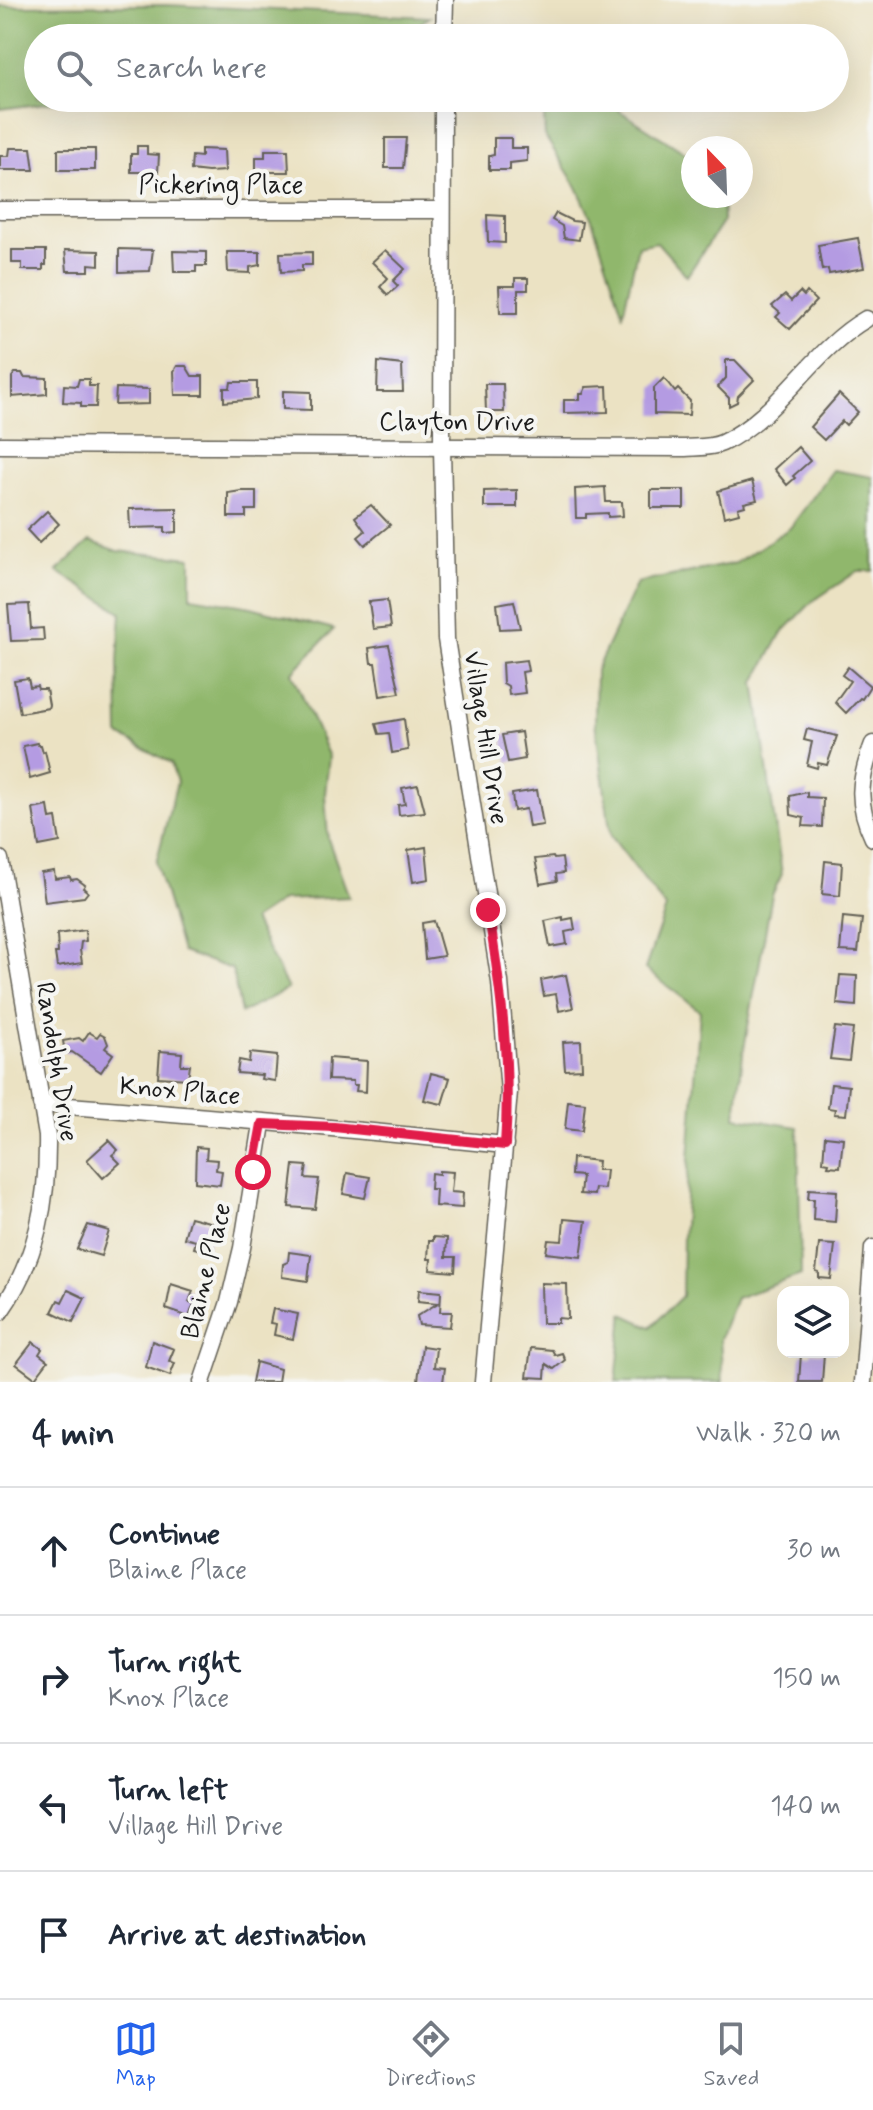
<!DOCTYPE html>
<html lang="en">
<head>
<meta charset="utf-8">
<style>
	:root { --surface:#fff; --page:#f6f6f7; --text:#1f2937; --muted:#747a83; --line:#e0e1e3; --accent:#2563eb }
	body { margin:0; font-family:Mynerve,sans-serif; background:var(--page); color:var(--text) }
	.controls { position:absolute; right:24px; bottom:24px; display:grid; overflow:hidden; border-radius:16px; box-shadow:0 8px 32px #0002 }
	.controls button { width:72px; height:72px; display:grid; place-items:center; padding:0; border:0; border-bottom:2px solid var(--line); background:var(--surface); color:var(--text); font:40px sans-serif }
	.compass { position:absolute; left:681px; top:136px; width:72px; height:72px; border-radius:50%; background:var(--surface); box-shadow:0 8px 32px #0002; rotate:337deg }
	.stop { position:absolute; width:24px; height:24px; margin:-18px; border:6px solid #e11d48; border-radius:50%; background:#fff }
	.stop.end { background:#e11d48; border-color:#fff; box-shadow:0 2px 8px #0008 }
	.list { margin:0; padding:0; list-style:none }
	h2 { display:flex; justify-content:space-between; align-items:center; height:104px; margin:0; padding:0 32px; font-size:34px }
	h2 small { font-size:26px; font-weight:400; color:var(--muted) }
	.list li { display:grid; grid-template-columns:52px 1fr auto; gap:24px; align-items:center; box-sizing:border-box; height:128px; padding:0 32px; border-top:2px solid var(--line) }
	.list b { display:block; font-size:30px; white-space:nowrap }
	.list p { margin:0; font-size:26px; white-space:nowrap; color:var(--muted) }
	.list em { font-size:26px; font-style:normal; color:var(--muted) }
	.icon { flex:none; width:44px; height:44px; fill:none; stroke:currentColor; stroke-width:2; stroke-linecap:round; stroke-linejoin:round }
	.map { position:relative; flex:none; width:873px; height:1382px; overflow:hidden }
	.search { position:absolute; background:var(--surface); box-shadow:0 8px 32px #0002; left:24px; right:24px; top:24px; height:88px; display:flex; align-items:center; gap:20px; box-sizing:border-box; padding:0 28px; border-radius:44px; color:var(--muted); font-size:30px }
	.sheet { height:616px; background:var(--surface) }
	nav { display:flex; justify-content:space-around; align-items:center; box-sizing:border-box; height:112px; border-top:2px solid var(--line); background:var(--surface); font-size:22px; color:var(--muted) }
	nav a { display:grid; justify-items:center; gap:4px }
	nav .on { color:var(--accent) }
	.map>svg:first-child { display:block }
	.forest { fill:#90b76c; stroke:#566a44; stroke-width:2 }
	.building { fill:#b49be2 }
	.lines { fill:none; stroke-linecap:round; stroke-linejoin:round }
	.minor-casing { stroke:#646156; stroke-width:19 }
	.minor { stroke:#fff; stroke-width:16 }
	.route { stroke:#e11d48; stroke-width:10 }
	.labels { text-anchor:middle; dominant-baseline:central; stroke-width:8; stroke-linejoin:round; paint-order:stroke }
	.street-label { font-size:26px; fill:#1c1c1c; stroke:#f6f6f2 }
</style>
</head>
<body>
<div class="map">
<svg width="873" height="1382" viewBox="0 0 873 1382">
	<rect width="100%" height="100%" fill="#f6f6f2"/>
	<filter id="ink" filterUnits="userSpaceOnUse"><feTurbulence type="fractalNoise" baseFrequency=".0125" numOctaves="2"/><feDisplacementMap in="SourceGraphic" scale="16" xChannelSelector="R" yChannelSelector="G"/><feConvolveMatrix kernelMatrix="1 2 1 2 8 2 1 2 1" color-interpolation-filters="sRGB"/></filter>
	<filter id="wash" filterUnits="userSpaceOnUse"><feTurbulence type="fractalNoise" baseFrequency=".006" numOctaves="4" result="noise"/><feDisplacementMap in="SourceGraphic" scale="32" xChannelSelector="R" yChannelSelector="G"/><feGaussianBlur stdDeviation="1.8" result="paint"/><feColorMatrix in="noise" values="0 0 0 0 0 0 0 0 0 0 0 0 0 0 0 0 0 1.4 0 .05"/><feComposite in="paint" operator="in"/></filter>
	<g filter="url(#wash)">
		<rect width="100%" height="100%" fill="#ebe2c3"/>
		<g class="forest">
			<path d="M166 5 430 17 395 38H38V98H84L0 109V6Z"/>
			<path d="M543 98H612L620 111 693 158V196H722L723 221 687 276 657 242 638 246 623 314 592 220 577 187 545 136Z"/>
			<path d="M833 470 873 477V571H858L813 601 781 634 755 682 782 874 772 895 743 1054 736 1117 798 1127 801 1275 736 1298 720 1339 723 1382H616L623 1314 651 1327 682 1296 683 1238 700 1011 645 969 666 908 611 836 595 722 596 670 637 583 736 563 790 528Z"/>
			<path d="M90 541 117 551 191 558V597L251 607 334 629 292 673 329 757 325 794 328 839 349 897 283 900 253 920 288 989 241 1013 232 969 182 952 156 863 177 782 171 763 119 735 118 662 121 612 57 571Z"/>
		</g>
		<g id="blocks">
			<g class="building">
				<path d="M385 138H406L403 168H385Z"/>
				<path d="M494 138H511V148H527V161L510 163V170H489V156L494 155Z"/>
				<path d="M137 146H147V154L159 155 158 172H131V154H137Z"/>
				<path d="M10 148H31L34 170H0V156H9Z"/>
				<rect x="58" y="149" width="37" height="21"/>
				<path d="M201 149 224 150 225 171 208 172 191 170 192 156 201 157Z"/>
				<path d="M265 150H288L289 172H256V157H265Z"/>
				<path d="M556 213 572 221 582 222 579 240 564 238 562 226 552 220Z"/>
				<path d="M487 215 505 216V243L488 242Z"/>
				<path d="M858 238 864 268 829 274 828 269 822 270 818 245Z"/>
				<path d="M119 249 153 250 150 271 119 272Z"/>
				<path d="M12 250H46V265H43V270H22V263H12Z"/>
				<path d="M65 250 99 251V265L89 264V271H67Z"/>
				<path d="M385 250 405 269 393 281 398 286 388 295 380 287 388 278 372 262Z"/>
				<path d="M173 251 206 252V266H196V272H174Z"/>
				<path d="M227 252H260V265L250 267V273L228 272Z"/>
				<path d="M312 252V265H302V271L281 272 280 253Z"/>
				<path d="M515 278H528V290H518V313H500L499 286H515Z"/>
				<path d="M800 292 804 296 807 292 816 301 790 329 776 317 780 313 772 306 785 295 791 301Z"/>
				<path d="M726 360H735L754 380 738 396 737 402 729 406V398L718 387 726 378Z"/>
				<path d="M378 362 402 365 403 392H377Z"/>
				<path d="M177 366H186L192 376H203V395H175L174 371Z"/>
				<path d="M15 373H22L24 377 47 378V394L12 397V377Z"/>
				<path d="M664 378 675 392 678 389 690 401 689 415 654 414V388Z"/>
				<path d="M79 379H89V386H97L96 407H81V403L63 402 64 385 77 386Z"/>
				<path d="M231 382H257V399L224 402V388H230Z"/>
				<path d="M485 384H503L504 412H486Z"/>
				<path d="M607 386 608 412 564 413V400H580V394H583L586 387Z"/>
				<path d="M116 388 149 389V404L115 405Z"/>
				<path d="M283 391 311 392V410L283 409Z"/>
				<path d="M839 394 858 412 846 425 842 421 824 440 810 427Z"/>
				<path d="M798 447 810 461 793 476 795 478 787 485 774 469Z"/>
				<path d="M752 481 757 500 744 503 745 506 738 508 739 513 724 517 718 491Z"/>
				<path d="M605 487 606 502H622L623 516 608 517V513L586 514V518H576L575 489Z"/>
				<path d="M517 490V507H484V491Z"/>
				<rect x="651" y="490" width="33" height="18"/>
				<path d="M241 491H256V510H246V517H228V493Z"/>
				<path d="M371 505 390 525 365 545 358 537 365 531 355 517Z"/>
				<path d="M177 508V532L165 533V527L130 528 129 509Z"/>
				<path d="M47 511 59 524 39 543 27 530Z"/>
				<path d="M387 600 391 627 373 629 369 602Z"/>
				<path d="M514 601 520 628 500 629 497 604Z"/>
				<path d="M29 604 31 629 43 628 44 640 11 641 8 605Z"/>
				<path d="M389 645 400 693 380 696 375 663H371L369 648Z"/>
				<path d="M526 660 528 671 522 672 525 693 509 695 508 686 503 683 502 663Z"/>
				<path d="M848 667 870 686 862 699 860 698 846 713 835 702 850 681 842 675Z"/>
				<path d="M28 678 30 687 37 686 38 689H46L49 705 48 708 20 713 14 680Z"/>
				<path d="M404 719 408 750 392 753 389 733 379 734 376 724Z"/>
				<path d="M807 729 837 736 827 765 818 763 817 768 807 765 812 742 804 740Z"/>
				<path d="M521 732 525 759 508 762 502 735Z"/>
				<path d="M37 743 38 745H41L43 752 45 751 50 773 30 779 23 746Z"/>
				<path d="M418 785 425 812 399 815 398 805 405 804 402 788Z"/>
				<path d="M537 790 543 825 529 827 526 809 514 811 512 794Z"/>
				<path d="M807 792V797L823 798 822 827 803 826 804 818 791 815 790 796Z"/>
				<path d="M48 806 50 819 56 818 60 842 39 846 33 809Z"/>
				<path d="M426 847 429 879 413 882 408 850Z"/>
				<path d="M553 857 554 859 562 858 564 873 556 874 557 881 540 884 535 859Z"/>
				<path d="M825 861 842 863 840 896 822 894Z"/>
				<path d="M54 871 55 879 70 877 71 880 77 879 85 885 83 888 88 892 84 897 45 902 41 873Z"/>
				<path d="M563 917V920L573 918 575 930 565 932 567 944 550 947 545 921Z"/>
				<path d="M843 917 862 919 858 952 840 951Z"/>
				<path d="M434 921 444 956 425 959 422 923Z"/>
				<path d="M85 930 86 941 81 942 80 950 82 963 57 967 55 953H58L57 934Z"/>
				<path d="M566 975 573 1008 559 1011 556 994 544 996 541 980Z"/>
				<path d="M840 975 857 976 856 1006 837 1004Z"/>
				<path d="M835 1027 853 1029 849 1061 830 1059Z"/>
				<path d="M89 1032 97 1037 100 1033 105 1036 108 1044 105 1048 113 1054 101 1072 72 1052 65 1053 63 1041 79 1038 83 1041Z"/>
				<path d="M581 1041 582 1069 565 1070 563 1042Z"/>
				<path d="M160 1051 182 1053 181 1065H190L188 1079 158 1077Z"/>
				<path d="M250 1053 277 1056 275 1081 261 1079 262 1075 237 1073 239 1060 249 1062Z"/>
				<path d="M329 1058 367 1061 366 1092 356 1091 357 1085H353V1081L328 1080Z"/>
				<path d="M431 1073 450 1078 442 1104 424 1100Z"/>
				<path d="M831 1084 849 1086 846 1115 834 1114 835 1109 828 1108Z"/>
				<path d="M568 1101 585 1103 582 1131 565 1129Z"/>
				<path d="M825 1136 843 1138 840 1167 828 1166 829 1163 823 1162Z"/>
				<path d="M109 1140 118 1150 112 1155 120 1163 103 1178 87 1160Z"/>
				<path d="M196 1147 207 1148 206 1159 217 1160 216 1170 222 1171 220 1185 195 1182Z"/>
				<path d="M572 1158 598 1161 597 1170H606L604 1189 595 1188 594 1195 580 1194 582 1176 571 1175Z"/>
				<path d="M294 1165 307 1166 305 1178 319 1179 315 1209 289 1207Z"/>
				<path d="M439 1171 453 1172 451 1192 463 1193 462 1208 435 1206 436 1189H430L431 1173 439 1174Z"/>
				<path d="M347 1173 370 1177 365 1198 343 1194Z"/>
				<path d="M809 1189 837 1191 835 1222 813 1220 814 1199H808Z"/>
				<path d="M190 1217 213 1223 206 1251 194 1248 196 1241 184 1238Z"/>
				<path d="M564 1219 586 1221 581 1257 546 1253 548 1240 562 1241Z"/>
				<path d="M88 1225 109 1231 101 1256 77 1249Z"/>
				<path d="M433 1237 447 1238 446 1257H456L455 1272 430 1270 431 1259H428L429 1241H433Z"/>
				<path d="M819 1244 835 1245 831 1279 819 1278V1273L816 1272Z"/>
				<path d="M289 1252 311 1255 308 1281 282 1277 283 1264 288 1262Z"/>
				<path d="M541 1283 567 1284 568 1319 558 1318V1323H542Z"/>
				<path d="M171 1284 193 1291 189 1302 194 1303 189 1317 166 1309Z"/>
				<path d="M68 1290 85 1298 73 1322 52 1312 58 1300 62 1302Z"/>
				<path d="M419 1290 441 1292 440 1312H452L450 1327 419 1325 417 1316 438 1303 418 1301Z"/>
				<path d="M273 1309 298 1314 293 1339 274 1335 276 1324 270 1323Z"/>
				<path d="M152 1341 174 1349 169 1361 175 1363 170 1376 146 1367Z"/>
				<path d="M33 1342 42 1349 39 1354 48 1361 35 1378 16 1364Z"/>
				<path d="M422 1346 436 1348 434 1367 445 1368 443 1382 418 1381Z"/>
				<path d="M531 1348 552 1350 555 1355 562 1353 565 1360 554 1369 546 1364 545 1378 527 1377Z"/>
				<path d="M811 1352 824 1353 822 1382H799L801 1354 811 1355Z"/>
				<path d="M256 1362 280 1369 278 1382H252Z"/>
			</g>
		</g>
	</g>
	<g filter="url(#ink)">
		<use href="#blocks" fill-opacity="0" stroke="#646156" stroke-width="2"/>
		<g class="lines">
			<defs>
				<g id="minor">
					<path d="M444 38 445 0"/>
					<path d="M443 98 442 447 446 639 500 982 509 1092 483 1382"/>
					<path d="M0 210H442"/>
					<path d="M0 445 685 448C697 447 711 448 722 443 778 417 812 350 866 319"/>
					<path d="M873 744C859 780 856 803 873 838"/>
					<path d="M0 859 47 1136C48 1200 38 1258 0 1312"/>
					<path d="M41 1104C196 1115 350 1129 505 1145"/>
					<path d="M202 1382 229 1302 242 1248 262 1124"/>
					<path d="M863 1382 873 1248"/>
				</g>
			</defs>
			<use href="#minor" class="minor-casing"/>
			<use href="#minor" class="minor"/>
		</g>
	</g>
	<g class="lines" filter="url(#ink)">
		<path class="route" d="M253 1172 262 1124 334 1127 505 1145C511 1065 501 989 488 910"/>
	</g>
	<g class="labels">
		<g class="street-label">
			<text x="221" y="186">Pickering Place</text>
			<text x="457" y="423">Clayton Drive</text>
			<text transform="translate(485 738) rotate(81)">Village Hill Drive</text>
			<text transform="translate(56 1062) rotate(81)">Randolph Drive</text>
			<text transform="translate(180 1092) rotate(5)">Knox Place</text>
			<text transform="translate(207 1271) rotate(-76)">Blaine Place</text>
		</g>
	</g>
</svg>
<div class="controls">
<button><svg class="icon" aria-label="layers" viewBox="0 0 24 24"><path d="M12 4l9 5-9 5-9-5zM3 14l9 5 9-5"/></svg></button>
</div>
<svg class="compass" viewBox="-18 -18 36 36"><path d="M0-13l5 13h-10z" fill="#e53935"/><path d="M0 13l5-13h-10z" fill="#747a83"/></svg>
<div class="stop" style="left:253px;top:1172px"></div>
<div class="stop end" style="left:488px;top:910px"></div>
<div class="search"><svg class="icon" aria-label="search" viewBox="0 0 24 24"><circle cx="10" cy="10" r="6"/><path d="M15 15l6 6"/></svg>Search here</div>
</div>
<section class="sheet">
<h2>4 min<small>Walk · 320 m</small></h2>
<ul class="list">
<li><svg class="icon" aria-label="ahead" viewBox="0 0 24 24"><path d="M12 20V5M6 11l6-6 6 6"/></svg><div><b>Continue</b><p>Blaine Place</p></div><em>30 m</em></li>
<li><svg class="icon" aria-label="right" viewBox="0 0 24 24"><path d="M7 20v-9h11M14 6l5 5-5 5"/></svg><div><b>Turn right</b><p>Knox Place</p></div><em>150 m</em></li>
<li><svg class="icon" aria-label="left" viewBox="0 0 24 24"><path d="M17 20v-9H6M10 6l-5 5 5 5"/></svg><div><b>Turn left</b><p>Village Hill Drive</p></div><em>140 m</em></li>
<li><svg class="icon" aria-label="arrive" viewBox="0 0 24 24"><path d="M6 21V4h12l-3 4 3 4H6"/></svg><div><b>Arrive at destination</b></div></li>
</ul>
</section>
<nav>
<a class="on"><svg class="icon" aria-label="map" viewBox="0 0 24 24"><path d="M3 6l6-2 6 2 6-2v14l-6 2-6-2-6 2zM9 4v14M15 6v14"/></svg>Map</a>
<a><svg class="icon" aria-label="directions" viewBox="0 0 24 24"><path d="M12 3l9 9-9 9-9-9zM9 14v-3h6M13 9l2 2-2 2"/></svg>Directions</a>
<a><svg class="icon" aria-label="saved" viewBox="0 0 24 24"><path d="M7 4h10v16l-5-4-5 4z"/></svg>Saved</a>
</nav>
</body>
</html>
